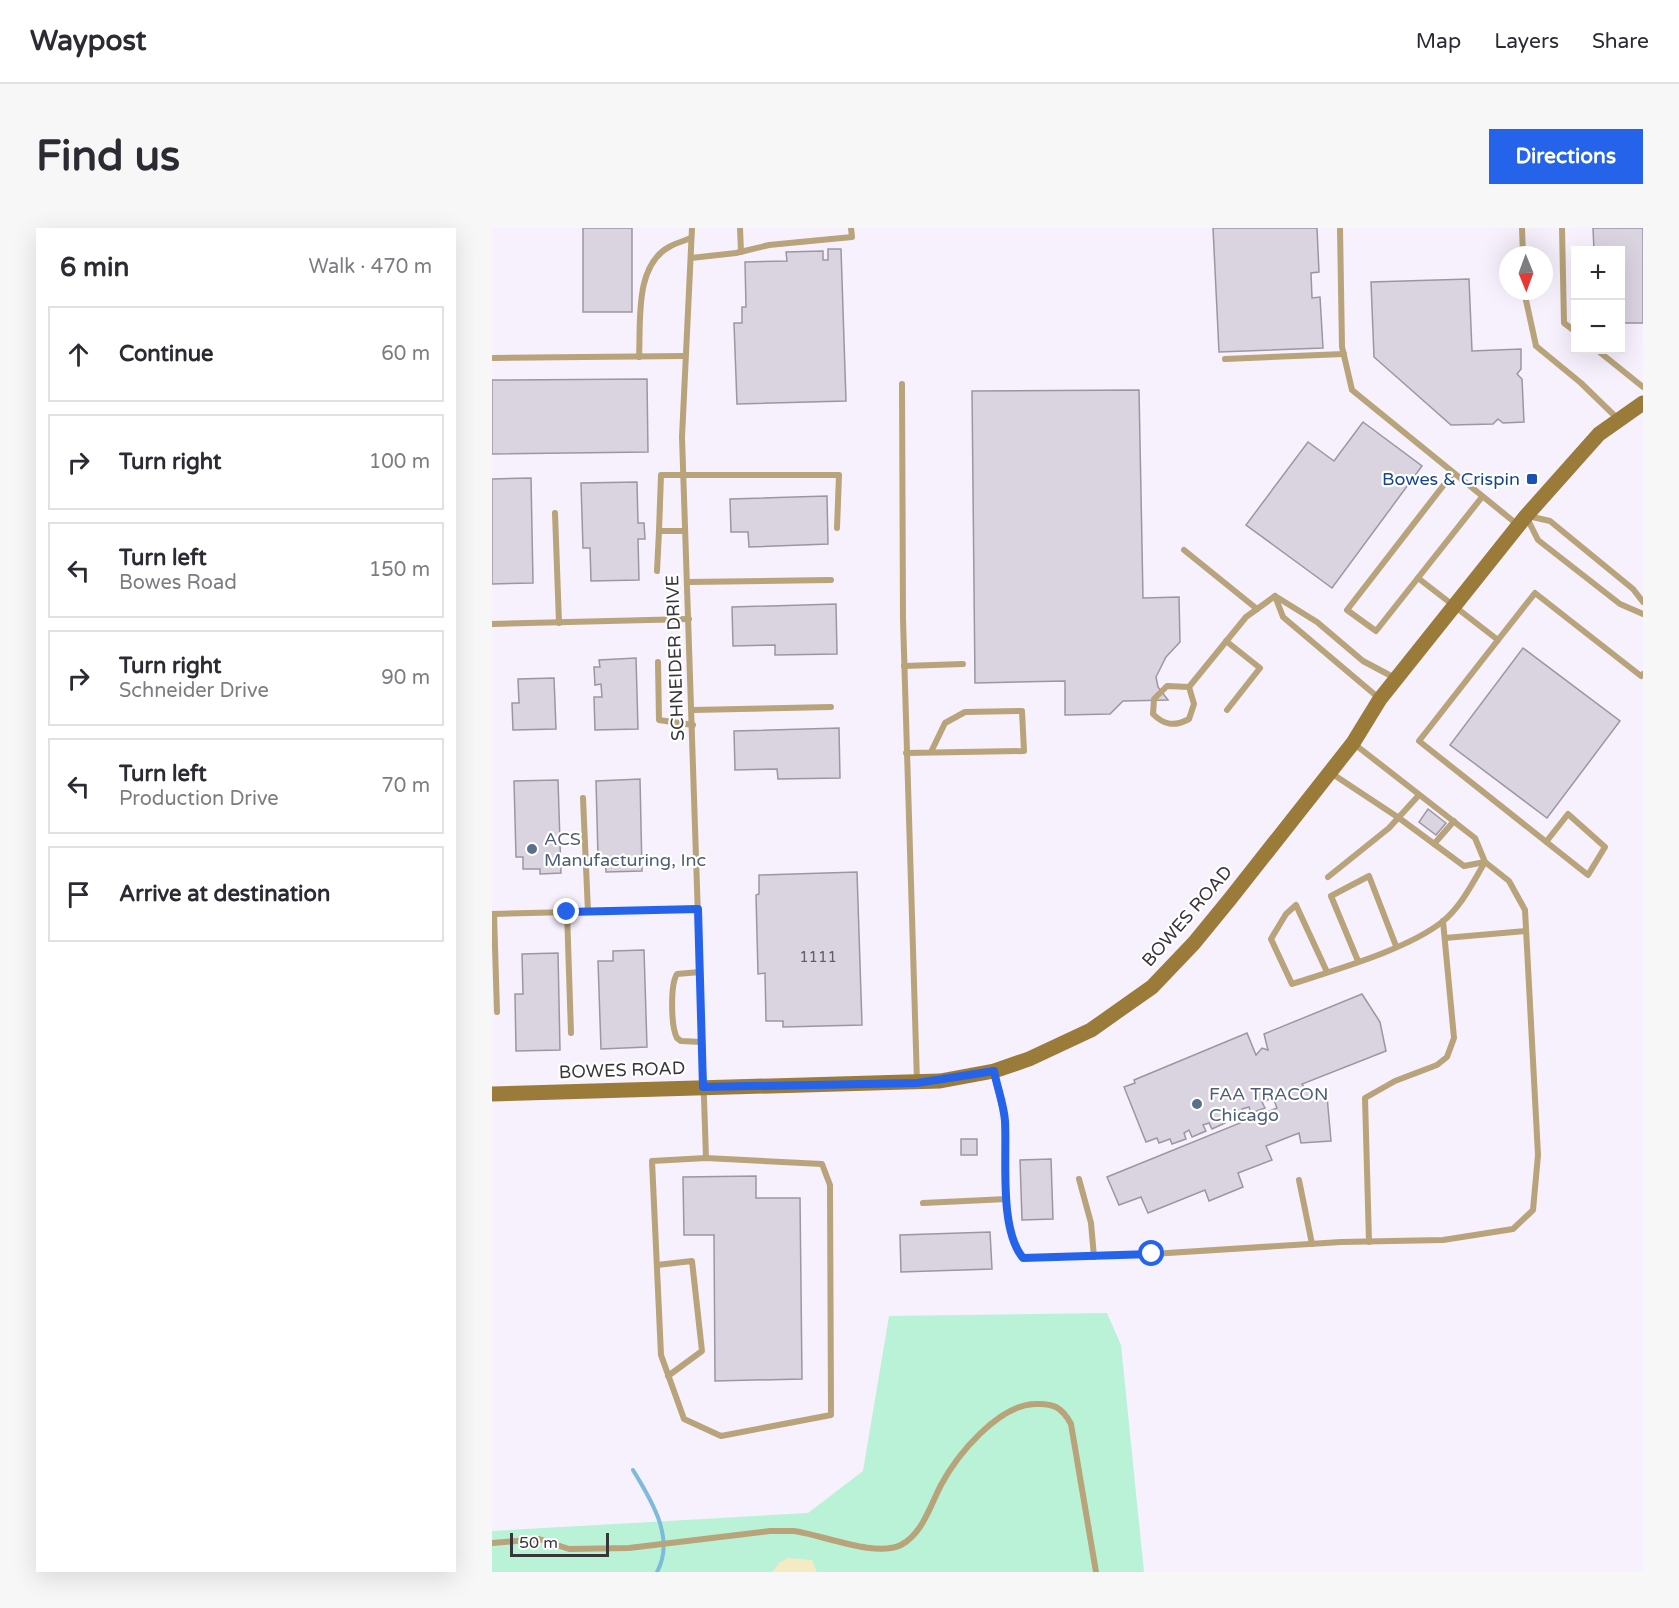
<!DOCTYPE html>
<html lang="en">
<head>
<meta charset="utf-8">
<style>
	:root { --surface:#fff; --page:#f7f7f7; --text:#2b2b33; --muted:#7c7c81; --line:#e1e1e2; --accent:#2563eb }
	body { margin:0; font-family:"Varela Round",sans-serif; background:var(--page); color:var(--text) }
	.controls { position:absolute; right:18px; top:18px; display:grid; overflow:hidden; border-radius:0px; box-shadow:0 6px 24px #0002 }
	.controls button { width:54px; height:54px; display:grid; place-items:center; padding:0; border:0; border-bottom:2px solid var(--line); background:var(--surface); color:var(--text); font:30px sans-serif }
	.compass { position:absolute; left:1007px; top:18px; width:54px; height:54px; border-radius:50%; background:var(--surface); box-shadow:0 6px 24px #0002; rotate:179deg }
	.scale { position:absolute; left:18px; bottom:15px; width:99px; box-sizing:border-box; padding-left:6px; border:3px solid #39363b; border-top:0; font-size:16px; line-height:21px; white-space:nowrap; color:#39363b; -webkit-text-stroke:4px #fff; paint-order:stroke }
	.stop { position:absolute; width:18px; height:18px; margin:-14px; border:4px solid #2563eb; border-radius:50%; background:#fff }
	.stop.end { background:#2563eb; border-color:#fff; box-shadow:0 2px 6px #0008 }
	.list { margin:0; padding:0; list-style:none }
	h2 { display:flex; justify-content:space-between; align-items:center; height:78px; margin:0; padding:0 24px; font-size:26px }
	h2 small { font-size:20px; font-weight:400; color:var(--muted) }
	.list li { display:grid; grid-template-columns:39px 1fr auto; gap:18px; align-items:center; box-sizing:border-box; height:96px; margin:0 12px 12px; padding:0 12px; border:2px solid var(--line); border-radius:0px }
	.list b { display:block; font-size:22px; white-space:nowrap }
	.list p { margin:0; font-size:20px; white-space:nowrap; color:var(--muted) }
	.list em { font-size:20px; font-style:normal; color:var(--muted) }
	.icon { flex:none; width:33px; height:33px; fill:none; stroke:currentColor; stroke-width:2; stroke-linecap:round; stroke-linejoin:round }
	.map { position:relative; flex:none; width:1151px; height:1344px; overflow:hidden; border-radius:0px }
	header { display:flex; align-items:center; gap:36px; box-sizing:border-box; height:84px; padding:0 30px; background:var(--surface); border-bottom:2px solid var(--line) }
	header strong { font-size:28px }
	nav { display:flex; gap:33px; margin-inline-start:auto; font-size:21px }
	.intro { display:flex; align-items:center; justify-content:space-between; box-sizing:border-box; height:144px; padding:0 36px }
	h1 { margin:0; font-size:42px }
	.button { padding:15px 27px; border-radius:0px; background:var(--accent); color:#fff; font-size:21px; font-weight:700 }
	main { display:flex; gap:36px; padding:0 36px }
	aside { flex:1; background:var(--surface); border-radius:0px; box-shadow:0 6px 24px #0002 }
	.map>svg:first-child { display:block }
	.green { fill:#baf2d7 }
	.sand { fill:#f4eac4 }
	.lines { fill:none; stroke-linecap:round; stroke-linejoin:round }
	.stream { stroke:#7ebbd8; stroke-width:4 }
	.building { fill:#dad4e0; stroke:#9c96a2; stroke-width:1.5 }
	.lane { stroke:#b8a37a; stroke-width:6 }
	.secondary { stroke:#9b7b3a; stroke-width:15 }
	.route { stroke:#2563eb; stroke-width:8 }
	.transit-dot { fill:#1a4fb4; stroke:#fff; stroke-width:2 }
	.service-dot { fill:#5c6f8a; stroke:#fff; stroke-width:2 }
	.labels { text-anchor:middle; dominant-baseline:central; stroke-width:4.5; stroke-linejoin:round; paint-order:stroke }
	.number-label { font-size:15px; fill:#615e64 }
	.transit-label { font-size:18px; fill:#164399; stroke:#fff; text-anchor:end }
	.street-label { font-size:18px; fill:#39363b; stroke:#fff }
	.service-label { font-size:18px; fill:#4e5e75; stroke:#fff; text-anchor:start }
</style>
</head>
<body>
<header>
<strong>Waypost</strong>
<nav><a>Map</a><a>Layers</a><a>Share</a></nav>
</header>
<div class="intro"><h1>Find us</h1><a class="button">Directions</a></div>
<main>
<aside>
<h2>6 min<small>Walk · 470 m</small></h2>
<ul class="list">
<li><svg class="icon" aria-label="ahead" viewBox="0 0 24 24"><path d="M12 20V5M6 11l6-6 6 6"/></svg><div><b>Continue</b></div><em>60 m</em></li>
<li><svg class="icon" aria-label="right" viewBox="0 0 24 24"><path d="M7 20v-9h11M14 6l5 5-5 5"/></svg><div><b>Turn right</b></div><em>100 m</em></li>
<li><svg class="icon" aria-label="left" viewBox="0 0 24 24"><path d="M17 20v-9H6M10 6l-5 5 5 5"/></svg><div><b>Turn left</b><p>Bowes Road</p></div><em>150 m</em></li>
<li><svg class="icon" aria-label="right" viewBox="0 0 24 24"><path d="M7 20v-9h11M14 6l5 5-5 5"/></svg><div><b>Turn right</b><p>Schneider Drive</p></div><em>90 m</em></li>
<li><svg class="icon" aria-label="left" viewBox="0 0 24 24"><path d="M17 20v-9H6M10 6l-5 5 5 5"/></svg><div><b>Turn left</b><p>Production Drive</p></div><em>70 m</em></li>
<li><svg class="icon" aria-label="arrive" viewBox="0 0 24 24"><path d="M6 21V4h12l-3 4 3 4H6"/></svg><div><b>Arrive at destination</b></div></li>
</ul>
</aside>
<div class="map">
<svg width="1151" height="1344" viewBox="0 0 1151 1344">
	<rect width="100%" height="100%" fill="#f7f0fd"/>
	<path class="green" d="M615 1085 629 1117 652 1344H0V1303L316 1285 371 1243 397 1088Z"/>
	<path class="sand" d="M296 1330 320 1332 325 1344H280L288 1334Z"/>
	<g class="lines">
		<path class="stream" d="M141 1242C158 1270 184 1310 165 1344"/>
	</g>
	<g class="building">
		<rect x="91" y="0" width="49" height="84"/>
		<path d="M721 0H825L827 44 819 45 820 70 828 69 831 120 727 124Z"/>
		<path d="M1101 0H1151V95H1128V22H1102Z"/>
		<path d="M336 21H349L354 173 245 176 242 95H250V79H254L253 34 295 33 294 24 331 23V32H336Z"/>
		<path d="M977 51 980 123 1029 121V141L1025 146 1030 151 1032 194 1011 195 1006 191 1001 196 959 197 882 129 879 54Z"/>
		<path d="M155 151 156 224 0 226V152Z"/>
		<path d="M647 162 651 370 687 369 688 414 674 429 664 449 666 459 676 472 631 473 618 486 573 487V453L483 455 480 163Z"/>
		<path d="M871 194 930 238 840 360 754 297 816 214 842 233Z"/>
		<path d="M39 250 41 355 0 356V251Z"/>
		<path d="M145 254 146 295H152L153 311H146L147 352 99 353 98 320H91L89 255Z"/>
		<path d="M335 268 336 316 257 319 256 304H239L238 271Z"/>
		<path d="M344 376 345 426 283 427V417L241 418 240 379Z"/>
		<path d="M1031 420 1128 493 1055 590 958 517Z"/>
		<path d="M144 430 146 501 103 502 102 469H110L109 456 103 457 102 439H108L107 432Z"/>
		<path d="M62 450 64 501 21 502 20 475H27L26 451Z"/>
		<path d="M347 500 348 550 286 551 285 541 243 542 242 503Z"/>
		<path d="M148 551 150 643 114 644 113 628 106 629 104 553Z"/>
		<path d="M66 552 69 645 48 646V641H31V629H24L22 553Z"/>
		<path d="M936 581 954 595 944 607 927 594Z"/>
		<path d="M365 644 370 797 291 799V793H274L273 745 266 746 264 667 267 666V647Z"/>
		<path d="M152 722 155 819 109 821 106 733H121V723Z"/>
		<path d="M66 725 68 822 24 823 23 766H31L30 726Z"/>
		<path d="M870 766 888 794 894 823 810 856 814 862 828 861 829 869 835 868 839 913 809 915 807 905 774 918 780 932 746 945 751 959 717 973 713 962 656 985 649 969 627 977 615 949 785 880 781 870 770 874 773 880 759 885 757 879 750 881 753 887 739 893 737 887 731 889 733 895 720 901 717 895 711 897 714 903 700 909 697 902 692 905 694 911 680 916 678 911 667 915 665 910 654 914 632 859 643 855 642 852 755 805 764 827 770 820 776 822 772 806Z"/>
		<rect x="469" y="911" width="16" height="16"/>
		<path d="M559 931 561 991 530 992 528 932Z"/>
		<path d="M264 948V970H308L310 1151 223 1153 222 1007H192L191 949Z"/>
		<path d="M498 1004 500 1041 409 1044 408 1007Z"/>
	</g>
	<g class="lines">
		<g class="lane">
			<path d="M200 0 190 209 214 930 160 933 169 1127 192 1191 229 1208 339 1187 338 957 330 936 214 930"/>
			<path d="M248 0 249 24"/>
			<path d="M848 0 850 119 860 162 1026 297"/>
			<path d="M1030 0 1031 27"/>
			<path d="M1070 0 1072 95 1084 104"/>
			<path d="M199 30 244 25 277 17 360 9 359 0"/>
			<path d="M1032 63 1044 118 1089 155 1127 192"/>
			<path d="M1105 122 1151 159"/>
			<path d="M147 129C149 95 142 38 177 19 184 15 192 13 199 10"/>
			<path d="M0 130 193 128"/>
			<path d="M733 131 852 126"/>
			<path d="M410 156 411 391 425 854"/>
			<path d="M961 245 855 382 884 403 990 269"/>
			<path d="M63 285 67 395"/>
			<path d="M1034 288 1046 312 1128 376 1151 386"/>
			<path d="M1036 288 1058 293 1141 361 1151 374"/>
			<path d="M193 303H167L169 247H347L345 300"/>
			<path d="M692 322 765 381"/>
			<path d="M165 343 167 303"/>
			<path d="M926 350 1006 412 1043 365 1149 448 1151 446"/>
			<path d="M196 354 339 352"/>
			<path d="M783 368 791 389 888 471"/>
			<path d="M783 368 825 394 871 433 903 450"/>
			<path d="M0 396 197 391"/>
			<path d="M1006 412 927 513 1096 647 1113 619 1076 586 1054 614"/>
			<path d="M734 413 768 440 735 482"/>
			<path d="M166 434 167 492 201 497"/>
			<path d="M412 438 471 436"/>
			<path d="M697 459 675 458 662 471 661 486C672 497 682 499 697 491L702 476 697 459 754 389 783 368"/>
			<path d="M200 482 339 479"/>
			<path d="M414 525 532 523 530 483 473 484 453 495 439 524"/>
			<path d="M839 545 907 590 972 638 993 634 983 610 861 515"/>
			<path d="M91 570 96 684"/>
			<path d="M942 616 962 593"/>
			<path d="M836 649 897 600 927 567"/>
			<path d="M75 684 79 805"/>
			<path d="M0 686 206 681"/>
			<path d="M2 686 5 784"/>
			<path d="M953 710 1034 703"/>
			<path d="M866 733 839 668 877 648 904 718"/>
			<path d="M208 744 185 746C178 757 179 799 185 810L189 813 210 814"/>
			<path d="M502 845C505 859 510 875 512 890 518 930 505 998 531 1030L660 1026 849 1014 951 1012 1021 1001 1041 982 1046 927 1033 682 1017 653 993 634C981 654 969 679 950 694 914 722 845 741 800 756L779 711 794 686 804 677 835 744"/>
			<path d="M587 951 599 995 602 1029"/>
			<path d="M807 952 820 1016"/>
			<path d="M431 975 515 971"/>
			<path d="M877 1014 873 870 903 853 945 837 955 829 962 810 951 693"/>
			<path d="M165 1037 200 1033 210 1123 176 1148"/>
			<path d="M0 1315 47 1311 77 1321 137 1320 278 1303C286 1303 294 1303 301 1303 329 1306 383 1330 409 1317 431 1305 438 1278 449 1257 465 1227 506 1177 543 1176 561 1175 570 1179 579 1196L604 1344"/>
		</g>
		<path class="secondary" d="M0 866 448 853 502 843 537 831 599 802 660 759 702 715 738 671 861 515 888 471 1034 288 1107 206 1151 175"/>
	</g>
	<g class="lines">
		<path class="route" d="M75 684 206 681 211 859 425 855 502 843C505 859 512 877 513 893 515 931 507 1001 531 1030L660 1026"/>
	</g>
	<rect class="transit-dot" x="1034" y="245" width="12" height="12" rx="3"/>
	<g class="service-dot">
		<circle cx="40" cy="621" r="6"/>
		<circle cx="705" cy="876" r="6"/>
	</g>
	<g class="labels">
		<g class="number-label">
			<text x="326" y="729">1111</text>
		</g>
		<g class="transit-label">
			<text x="1028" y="251">Bowes &amp; Crispin</text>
		</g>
		<g class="street-label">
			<text transform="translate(183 430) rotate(-92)">SCHNEIDER DRIVE</text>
			<text transform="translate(695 688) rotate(-49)">BOWES ROAD</text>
			<text transform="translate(130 842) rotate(-2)">BOWES ROAD</text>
		</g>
		<g class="service-label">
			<text x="52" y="611">ACS<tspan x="52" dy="21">Manufacturing, Inc</tspan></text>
			<text x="717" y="866">FAA TRACON<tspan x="717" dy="21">Chicago</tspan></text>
		</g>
	</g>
</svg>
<div class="controls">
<button>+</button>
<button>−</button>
</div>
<svg class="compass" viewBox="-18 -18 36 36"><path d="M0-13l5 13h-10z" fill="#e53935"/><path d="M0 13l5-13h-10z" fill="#7c7c81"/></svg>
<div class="scale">50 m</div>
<div class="stop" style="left:660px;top:1026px"></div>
<div class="stop end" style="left:75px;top:684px"></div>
</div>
</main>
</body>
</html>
